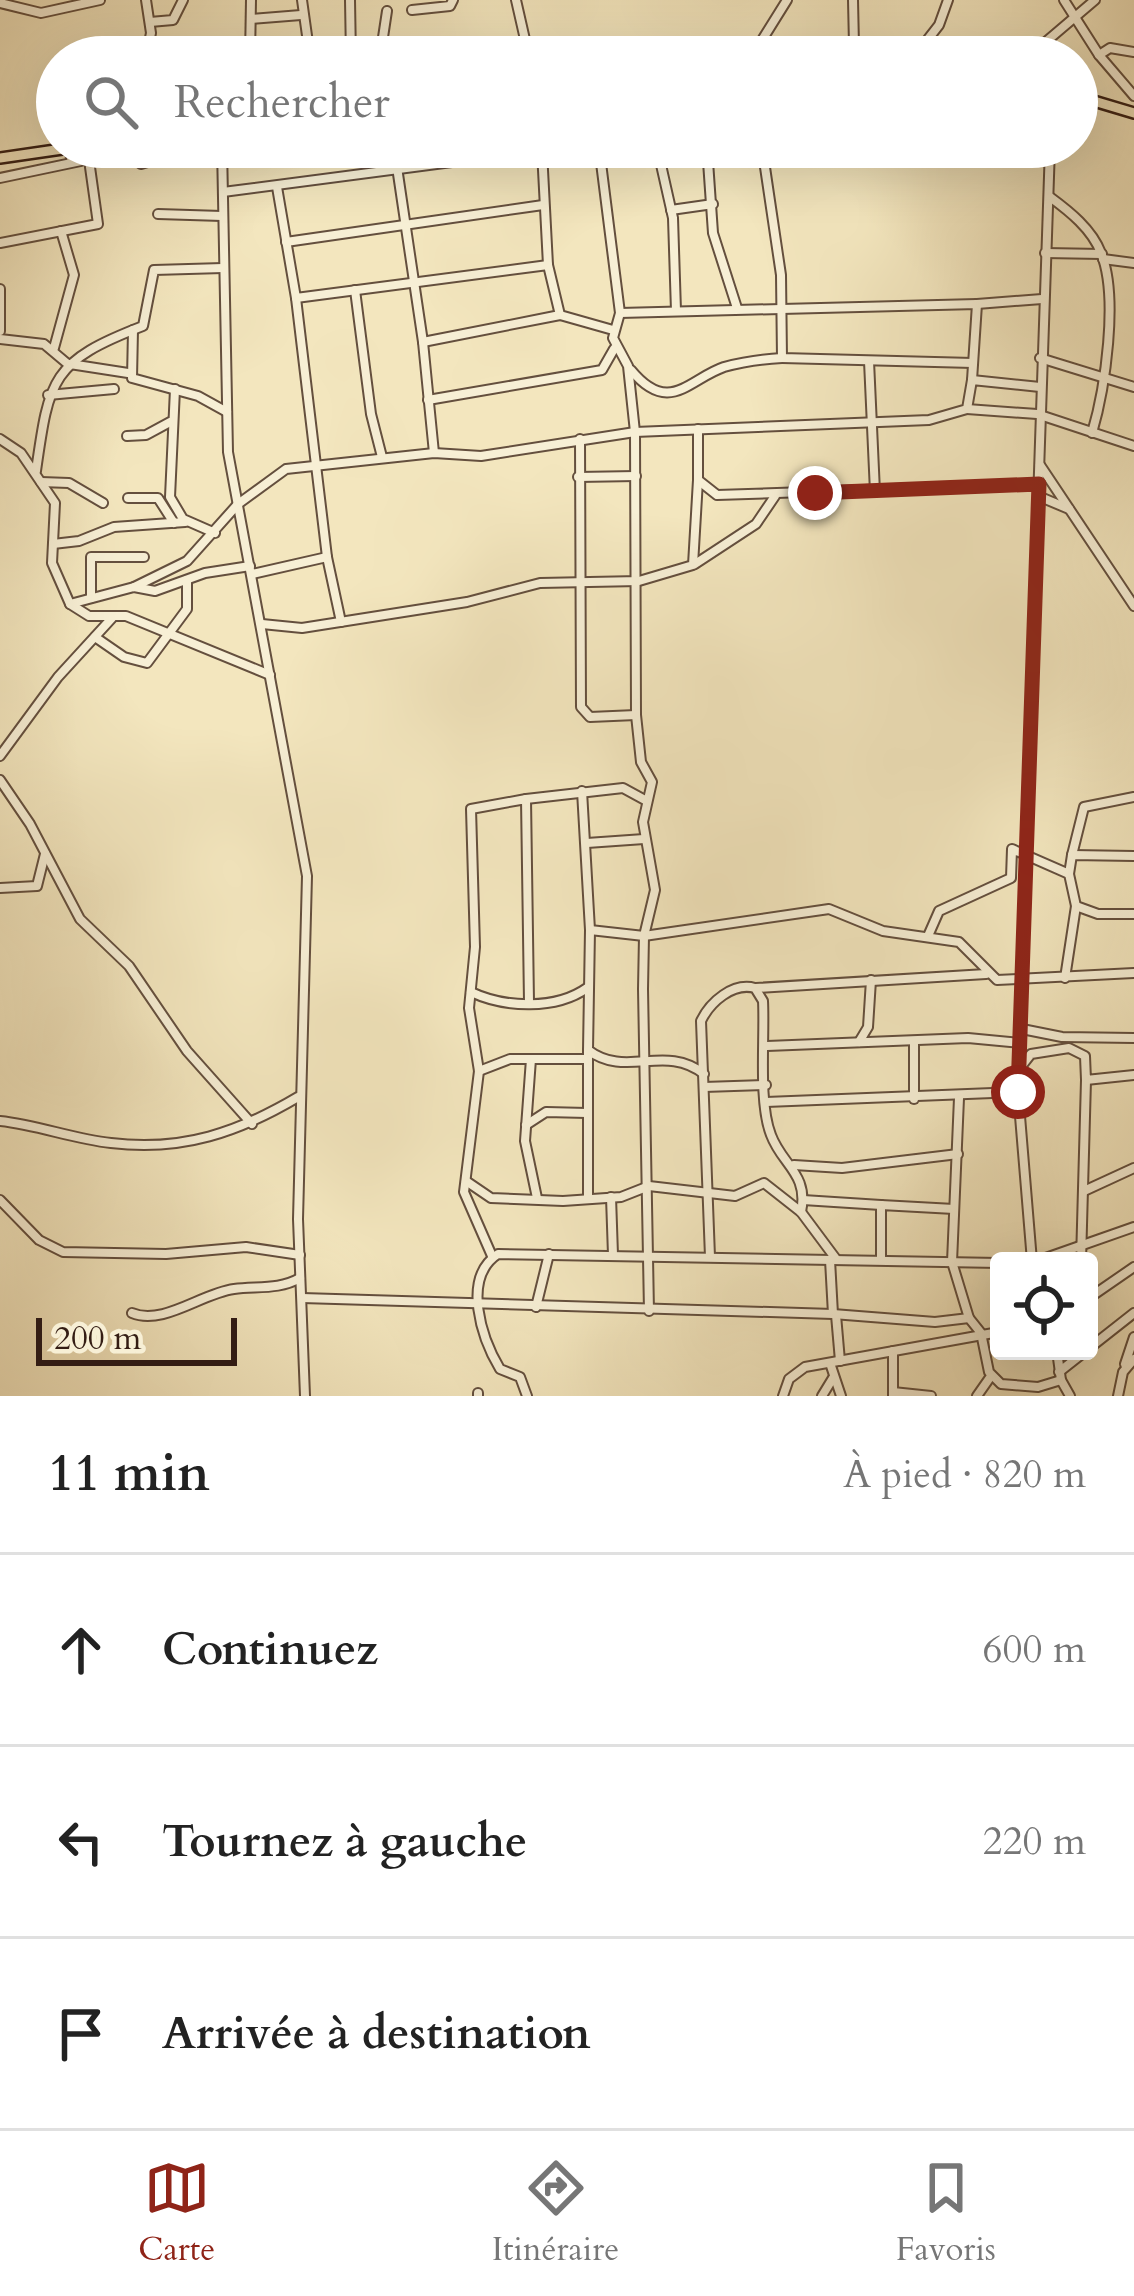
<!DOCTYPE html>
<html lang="fr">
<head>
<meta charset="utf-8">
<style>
	:root { --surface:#fff; --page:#f2f2f2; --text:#222; --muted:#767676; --line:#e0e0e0; --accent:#8f2418 }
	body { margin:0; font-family:Cardo,serif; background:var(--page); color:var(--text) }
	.controls { position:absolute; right:36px; bottom:36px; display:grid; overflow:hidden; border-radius:12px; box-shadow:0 12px 48px #0002 }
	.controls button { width:108px; height:108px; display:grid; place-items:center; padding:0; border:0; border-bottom:3px solid var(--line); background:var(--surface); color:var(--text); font:60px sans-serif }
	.scale { position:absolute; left:36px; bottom:30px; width:201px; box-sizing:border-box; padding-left:12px; border:6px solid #341d14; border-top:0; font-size:33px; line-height:42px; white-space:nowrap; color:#341d14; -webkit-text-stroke:9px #f7efd5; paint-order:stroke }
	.stop { position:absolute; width:36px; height:36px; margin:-27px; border:9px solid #8f2418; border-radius:50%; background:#fff }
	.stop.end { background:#8f2418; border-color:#fff; box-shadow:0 3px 12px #0008 }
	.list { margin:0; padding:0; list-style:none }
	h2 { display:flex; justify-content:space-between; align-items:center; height:156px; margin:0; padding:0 48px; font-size:51px }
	h2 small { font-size:39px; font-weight:400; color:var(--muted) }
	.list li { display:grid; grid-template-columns:78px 1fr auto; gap:36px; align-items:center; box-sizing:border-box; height:192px; padding:0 48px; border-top:3px solid var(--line) }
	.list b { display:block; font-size:45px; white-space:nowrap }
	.list em { font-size:39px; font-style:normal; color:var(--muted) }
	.icon { flex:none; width:66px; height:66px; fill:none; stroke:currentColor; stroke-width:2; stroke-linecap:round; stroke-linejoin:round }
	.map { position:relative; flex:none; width:1134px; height:1396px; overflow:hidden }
	.search { position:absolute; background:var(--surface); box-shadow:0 12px 48px #0002; left:36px; right:36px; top:36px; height:132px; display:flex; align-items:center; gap:30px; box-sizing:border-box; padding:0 42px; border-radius:66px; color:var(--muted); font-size:45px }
	.sheet { height:732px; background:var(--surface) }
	nav { display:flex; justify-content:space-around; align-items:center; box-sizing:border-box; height:168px; border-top:3px solid var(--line); background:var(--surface); font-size:33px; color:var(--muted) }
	nav a { display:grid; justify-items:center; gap:6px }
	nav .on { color:var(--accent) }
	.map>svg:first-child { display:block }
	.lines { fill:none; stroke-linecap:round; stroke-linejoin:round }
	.minor-casing { stroke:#644f3e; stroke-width:12 }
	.major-casing { stroke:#341d14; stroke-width:14 }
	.minor { stroke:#f7efd5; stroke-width:8 }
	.major { stroke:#f3e6be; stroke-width:9 }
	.route { stroke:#8f2418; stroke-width:15 }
</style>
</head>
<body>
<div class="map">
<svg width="1134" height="1396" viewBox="0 0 1134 1396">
	<rect width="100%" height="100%" fill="#f3e6be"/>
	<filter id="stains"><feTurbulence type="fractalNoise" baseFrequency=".00167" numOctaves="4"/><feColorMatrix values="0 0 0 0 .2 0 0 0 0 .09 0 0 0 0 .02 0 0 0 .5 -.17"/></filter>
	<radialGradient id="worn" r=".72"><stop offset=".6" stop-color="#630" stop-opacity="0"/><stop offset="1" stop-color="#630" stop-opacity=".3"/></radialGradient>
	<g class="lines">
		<defs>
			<g id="minor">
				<path d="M146 0 151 33 146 57"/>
				<path d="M302 0 310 57"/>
				<path d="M350 0 351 57"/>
				<path d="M516 0 529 57"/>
				<path d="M853 0 854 45"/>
				<path d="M1064 0 1099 55 1134 96"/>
				<path d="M0 3 41 13 100 0"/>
				<path d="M412 10 450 6 453 0"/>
				<path d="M251 19 301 15"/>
				<path d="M150 22 173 20 183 0"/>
				<path d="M918 52 939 25 948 0"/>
				<path d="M754 53 787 0"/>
				<path d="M1099 55 1110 48 1134 52"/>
				<path d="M250 57 251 0"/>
				<path d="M380 57 387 11"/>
				<path d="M1028 57 1095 0"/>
				<path d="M222 147 228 452 307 876 298 1219 305 1396"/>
				<path d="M394 147 423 342 560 315"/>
				<path d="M599 147 620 313 613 338 628 366 635 432 636 715 641 762 652 782 643 822 655 890 644 936 643 989 649 1311"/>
				<path d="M657 147 673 218 676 311"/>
				<path d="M707 147 713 233 737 308"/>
				<path d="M762 147 781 275 782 358 973 363"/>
				<path d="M542 151 548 265 560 315 613 330"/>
				<path d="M141 164 197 147"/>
				<path d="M0 178 81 161"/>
				<path d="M277 187 296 298 548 265"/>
				<path d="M223 192 568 147"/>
				<path d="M1050 197C1069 211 1092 229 1101 253 1119 297 1105 389 1092 433"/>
				<path d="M671 210 713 204"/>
				<path d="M158 214 222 216"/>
				<path d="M286 242 543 205"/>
				<path d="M0 243 98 224 89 160 71 158 69 148"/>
				<path d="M1045 253 1102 254"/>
				<path d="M1103 259 1134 263"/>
				<path d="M0 289V331"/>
				<path d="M355 290 371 414 382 457"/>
				<path d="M296 298 327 557 341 622"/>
				<path d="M977 304 1042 299"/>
				<path d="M620 313 977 304 972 380"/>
				<path d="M133 330 132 378 198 396 227 412"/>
				<path d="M0 339 44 344 69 365"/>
				<path d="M423 342 434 453"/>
				<path d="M54 348 74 275 61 231"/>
				<path d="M1040 358 1134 387"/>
				<path d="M869 361 875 492"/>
				<path d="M70 364 128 373"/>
				<path d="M631 370C669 416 689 379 724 367 742 362 764 359 782 358"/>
				<path d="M175 389 170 497 183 519 215 533"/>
				<path d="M48 395 114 389"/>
				<path d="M428 400 602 370 614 349"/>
				<path d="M967 409 1037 414 1134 446"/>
				<path d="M698 429V480L717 495 1039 484"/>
				<path d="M127 436 146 435 170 422"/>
				<path d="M0 439 21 453 55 503 52 563 70 604 89 616H126L270 675"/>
				<path d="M580 439 581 707 590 717 636 715"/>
				<path d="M1040 465 1134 606"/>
				<path d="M36 471C49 378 52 361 143 326L154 270 223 268"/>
				<path d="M578 477 636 476"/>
				<path d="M41 482 69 483 103 503"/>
				<path d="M1038 496 1069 509"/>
				<path d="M128 498H158L174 523"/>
				<path d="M53 544 79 541 114 527 185 522"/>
				<path d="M695 564 756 524 775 496"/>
				<path d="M252 574 327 557"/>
				<path d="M134 587 187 561 238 504 286 469 434 453 481 456 635 432 929 420 967 409 972 380 1040 387"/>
				<path d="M91 598V557H144"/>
				<path d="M70 604 134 587 155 591 205 573 250 566"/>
				<path d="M262 624 302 628 467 602 540 583 639 581 693 565 698 480"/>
				<path d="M95 637 124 657 147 663 187 609V580"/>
				<path d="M0 756 58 677 112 618"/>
				<path d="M0 780 30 824 80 919 129 966 187 1051 252 1124"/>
				<path d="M582 791 590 930 588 1050C626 1079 665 1043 704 1074"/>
				<path d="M526 799 623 788 645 800"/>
				<path d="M587 843 644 839"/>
				<path d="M1072 855 1084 807 1134 797"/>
				<path d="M1069 874 1072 855 1134 856"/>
				<path d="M0 888 37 886 45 854"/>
				<path d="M590 930 644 936 829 909 883 931 959 942 997 980 1134 973"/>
				<path d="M928 936 939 911 1011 878 1012 849 1069 874 1076 906 1098 914H1134"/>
				<path d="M1065 978 1076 906"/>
				<path d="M756 988 986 974"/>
				<path d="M471 992C505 1008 556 1010 587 988"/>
				<path d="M1022 1029 1062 1037 1134 1038"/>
				<path d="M859 1042 868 1027 871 980"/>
				<path d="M767 1046 968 1038 1020 1043"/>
				<path d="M588 1051V1196"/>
				<path d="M531 1059 525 1141 537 1198"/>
				<path d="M479 1071 510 1059H588"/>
				<path d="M1016 1073 1031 1054 1069 1048 1085 1056 1086 1080 1134 1075"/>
				<path d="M704 1087 766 1085"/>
				<path d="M1018 1092 1032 1261"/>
				<path d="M959 1098 952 1262 969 1318 981 1333 989 1372 1001 1384 1038 1387 1061 1380"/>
				<path d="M914 1099V1042"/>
				<path d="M766 1102 1018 1092 1050 147"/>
				<path d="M0 1121C38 1125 73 1139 111 1143 182 1152 239 1132 298 1097"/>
				<path d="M526 1125 546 1112 587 1113"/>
				<path d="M794 1165 842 1168 958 1154"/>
				<path d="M466 1181 491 1198 563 1201 621 1197 649 1186 735 1196 764 1183 801 1212 836 1259"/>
				<path d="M1084 1191 1134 1168"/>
				<path d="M611 1197 613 1255"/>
				<path d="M0 1200 39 1240 63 1252 166 1254 246 1247 300 1255"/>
				<path d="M803 1200 881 1205"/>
				<path d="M492 1256 464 1192 479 1071 469 1008 475 947 471 809 526 799 529 1002"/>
				<path d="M710 1257 701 1021C710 1002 733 982 755 988L763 1001C765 1038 758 1102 771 1135 782 1165 809 1174 801 1212"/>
				<path d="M830 1260 833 1314"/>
				<path d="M881 1260V1205L954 1209"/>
				<path d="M1037 1261 1134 1227"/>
				<path d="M1081 1261 1086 1080"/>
				<path d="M302 1298 833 1314 935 1322 969 1318"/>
				<path d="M1089 1298 1134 1267"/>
				<path d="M536 1307 549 1254"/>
				<path d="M132 1313C163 1326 202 1293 234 1289 257 1286 279 1290 300 1278"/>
				<path d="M836 1315 840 1361"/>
				<path d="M893 1351V1396"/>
				<path d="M1057 1351 1061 1380 1070 1396"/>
				<path d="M830 1363 841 1396"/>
				<path d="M1125 1364 1134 1337"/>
				<path d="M1059 1372 1134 1313"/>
				<path d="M893 1392 931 1396"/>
				<path d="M478 1396V1393"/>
				<path d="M527 1396 520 1377 500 1369C482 1339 461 1278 498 1254L999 1263"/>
				<path d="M783 1396 789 1379 805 1367 999 1332"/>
				<path d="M822 1396 833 1378"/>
				<path d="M977 1396 991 1376"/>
				<path d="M1118 1396 1123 1372 1134 1359"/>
			</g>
			<g id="major">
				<path d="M719 57 854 45 946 57"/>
				<path d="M1077 96 1134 113"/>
				<path d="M0 158 76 147"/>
			</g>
		</defs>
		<use href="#minor" class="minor-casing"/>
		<use href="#major" class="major-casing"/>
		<use href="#minor" class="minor"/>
		<use href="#major" class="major"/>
	</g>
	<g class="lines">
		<path class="route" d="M815 493 1039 484 1018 1092"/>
	</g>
	<rect width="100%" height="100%" filter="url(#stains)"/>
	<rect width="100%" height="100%" fill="url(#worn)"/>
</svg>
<div class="controls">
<button><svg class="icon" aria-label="locate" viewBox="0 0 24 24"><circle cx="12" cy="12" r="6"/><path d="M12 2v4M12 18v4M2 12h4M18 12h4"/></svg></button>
</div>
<div class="scale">200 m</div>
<div class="stop" style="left:1018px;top:1092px"></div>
<div class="stop end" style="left:815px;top:493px"></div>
<div class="search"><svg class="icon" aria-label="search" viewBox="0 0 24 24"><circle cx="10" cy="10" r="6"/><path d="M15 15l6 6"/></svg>Rechercher</div>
</div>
<section class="sheet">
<h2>11 min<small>À pied · 820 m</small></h2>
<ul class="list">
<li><svg class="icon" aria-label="ahead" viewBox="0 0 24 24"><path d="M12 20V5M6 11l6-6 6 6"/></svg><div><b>Continuez</b></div><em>600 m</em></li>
<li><svg class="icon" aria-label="left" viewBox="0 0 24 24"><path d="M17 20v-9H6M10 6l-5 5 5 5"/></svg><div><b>Tournez à gauche</b></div><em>220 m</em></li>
<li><svg class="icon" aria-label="arrive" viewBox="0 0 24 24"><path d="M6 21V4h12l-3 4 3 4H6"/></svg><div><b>Arrivée à destination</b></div></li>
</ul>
</section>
<nav>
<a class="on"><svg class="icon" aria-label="map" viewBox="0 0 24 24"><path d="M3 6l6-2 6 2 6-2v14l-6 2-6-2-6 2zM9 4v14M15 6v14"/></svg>Carte</a>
<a><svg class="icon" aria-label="directions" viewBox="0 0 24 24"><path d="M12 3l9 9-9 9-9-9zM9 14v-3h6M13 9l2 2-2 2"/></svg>Itinéraire</a>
<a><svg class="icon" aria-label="saved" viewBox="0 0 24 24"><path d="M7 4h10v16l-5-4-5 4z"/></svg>Favoris</a>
</nav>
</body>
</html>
